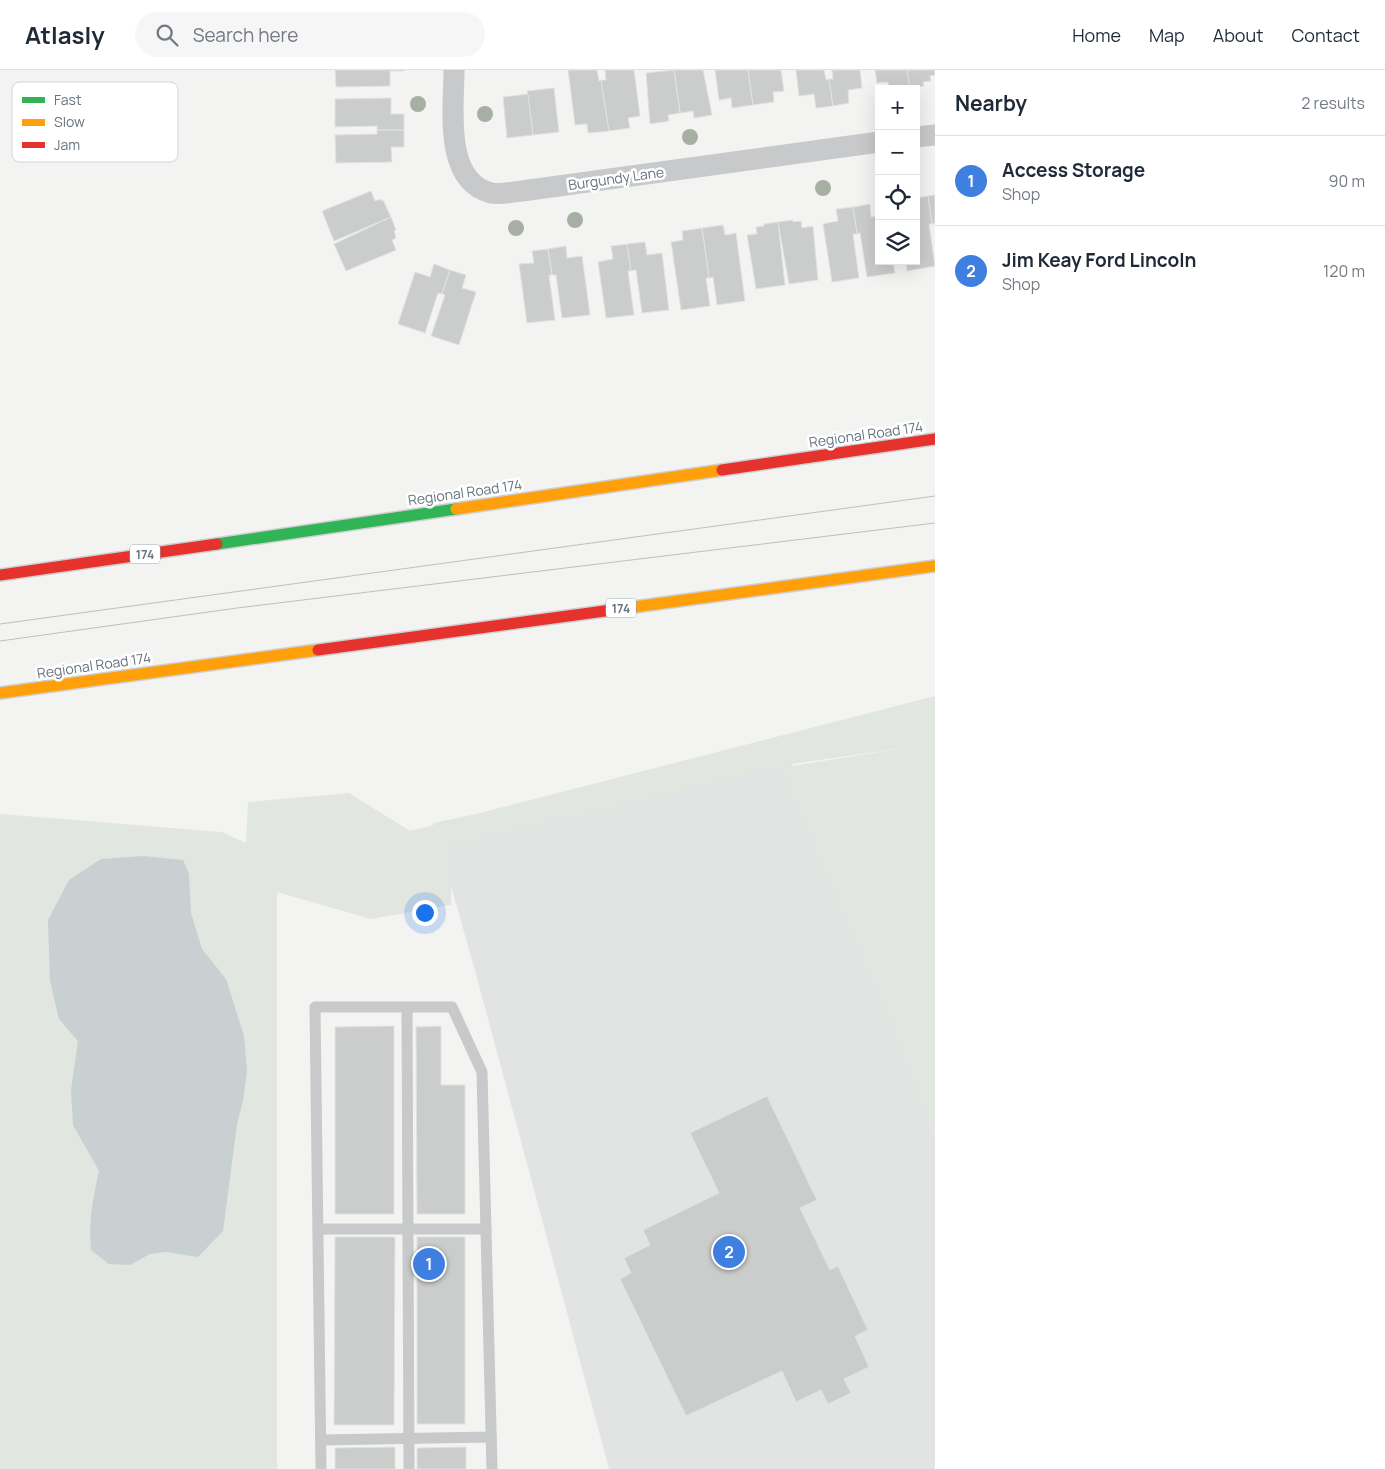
<!DOCTYPE html>
<html lang="en">
<head>
<meta charset="utf-8">
<style>
	:root { --surface:#fff; --page:#f6f6f7; --text:#1f2937; --muted:#747a83; --line:#e0e1e3; --accent:#555f69 }
	body { margin:0; font-family:Manrope,sans-serif; background:var(--page); color:var(--text) }
	.controls { position:absolute; right:15px; top:15px; display:grid; overflow:hidden; border-radius:0px; box-shadow:0 5px 20px #0002 }
	.controls button { width:45px; height:45px; display:grid; place-items:center; padding:0; border:0; border-bottom:1px solid var(--line); background:var(--surface); color:var(--text); font:25px sans-serif }
	.you { position:absolute; left:424px; top:842px; width:18px; height:18px; margin:-12px; border:4px solid #fff; border-radius:50%; background:#1a73e8; box-shadow:0 0 0 8px #1a73e833 }
	.badge { display:grid; place-items:center; width:32px; height:32px; border-radius:50%; background:var(--accent); color:#fff; font-size:16px; font-weight:700 }
	.pin { position:absolute; translate:-50% -50%; border:2px solid #fff; box-shadow:0 1px 5px #0006 }
	.list { margin:0; padding:0; list-style:none }
	h2 { display:flex; justify-content:space-between; align-items:center; height:65px; margin:0; padding:0 20px; font-size:21px }
	h2 small { font-size:16px; font-weight:400; color:var(--muted) }
	.list li { display:grid; grid-template-columns:32px 1fr auto; gap:15px; align-items:center; box-sizing:border-box; height:90px; padding:0 20px; border-top:1px solid var(--line) }
	.list b { display:block; font-size:19px; white-space:nowrap }
	.list p { margin:0; font-size:16px; white-space:nowrap; color:var(--muted) }
	.list em { font-size:16px; font-style:normal; color:var(--muted) }
	.icon { flex:none; width:28px; height:28px; fill:none; stroke:currentColor; stroke-width:2; stroke-linecap:round; stroke-linejoin:round }
	.map { position:relative; flex:none; width:935px; height:1399px; overflow:hidden }
	header { display:flex; align-items:center; gap:30px; box-sizing:border-box; height:70px; padding:0 25px; background:var(--surface); border-bottom:1px solid var(--line) }
	header strong { font-size:24px }
	nav { display:flex; gap:28px; margin-inline-start:auto; font-size:18px }
	.search { width:350px; height:45px; background:var(--page); display:flex; align-items:center; gap:12px; box-sizing:border-box; padding:0 18px; border-radius:28px; color:var(--muted); font-size:19px }
	main { display:flex }
	aside { flex:1; background:var(--surface) }
	.map>svg:first-child { display:block }
	.built { fill:#e2e3e3 }
	.green { fill:#e2e6e0 }
	.water { fill:#c9d0d2 }
	.building { fill:#cbcccc; stroke:#e2e2e2 }
	.lines { fill:none; stroke-linecap:round; stroke-linejoin:round }
	.fast-casing { stroke:#cfcfd0; stroke-width:14 }
	.slow-casing { stroke:#cfcfd0; stroke-width:14 }
	.jam-casing { stroke:#cfcfd0; stroke-width:14 }
	.lane { stroke:#c8c9ca; stroke-width:11 }
	.street { stroke:#c8c9ca; stroke-width:21 }
	.fast { stroke:#30b455; stroke-width:11 }
	.slow { stroke:#ff9f0a; stroke-width:11 }
	.jam { stroke:#e5322d; stroke-width:11 }
	.tram { stroke:#bebfc0; stroke-width:1 }
	.tree { fill:#a7afa4 }
	.labels { text-anchor:middle; dominant-baseline:central; stroke-width:5; stroke-linejoin:round; paint-order:stroke }
	.shield { fill:#fff; stroke:#949ea5; stroke-width:1 }
	.shield-label { font-size:12px; font-weight:bold; fill:#66747f }
	.street-label { font-size:14px; fill:#66747f; stroke:#fff }
	.key { fill:#fff; stroke:#d1d5d9; stroke-width:1 }
	.key-label { font-size:14px; fill:#66747f }
</style>
</head>
<body>
<header>
<strong>Atlasly</strong>
<div class="search"><svg class="icon" aria-label="search" viewBox="0 0 24 24"><circle cx="10" cy="10" r="6"/><path d="M15 15l6 6"/></svg>Search here</div>
<nav><a>Home</a><a>Map</a><a>About</a><a>Contact</a></nav>
</header>
<main>
<div class="map">
<svg width="935" height="1399" viewBox="0 0 935 1399">
	<rect width="100%" height="100%" fill="#f3f3f2"/>
	<path class="built" d="M787 682 935 1023V1399H609L476 904 433 753Z"/>
	<path class="green" d="M935 626V1071L893 958 780 698 910 677 792 694 451 776V835L371 849 277 822V1399H0V744L222 762 246 773 248 732 349 723 410 761Z"/>
	<path class="water" d="M143 786 183 790 189 804 191 843 202 879 226 909 244 966 247 1001 243 1031 237 1054 223 1161 198 1187 166 1182 150 1184 130 1195 109 1194 91 1180C88 1153 93 1128 99 1101L73 1055 71 1020 78 971 59 949 50 911 48 850 69 810 101 789Z"/>
	<g class="building">
		<path d="M335 0H404V1H390V16L336 17Z"/>
		<path d="M568 0H597L599 11 601 10 609 61 588 63 587 54 575 55Z"/>
		<path d="M605 0H634L640 46 628 48 630 58 609 61 601 10H606Z"/>
		<path d="M674 0H703L712 45 694 48 693 41 680 43Z"/>
		<path d="M674 0 680 43 668 45 669 51 650 54 646 3Z"/>
		<path d="M715 0H748L753 35 732 38 731 28 719 30Z"/>
		<path d="M748 0H781L784 21 773 22 774 32 753 35Z"/>
		<path d="M796 0H824L826 10 829 9 833 36 816 38 814 24 799 26Z"/>
		<path d="M832 0H860L862 18 848 20 849 33 833 36 829 9H833Z"/>
		<path d="M875 0H907L910 18 889 17 888 12 877 13Z"/>
		<path d="M907 0H935V5L930 6 931 11 923 12 924 16 910 18Z"/>
		<path d="M554 18 559 62 533 65 527 21Z"/>
		<path d="M528 24 533 65 507 68 503 27Z"/>
		<path d="M391 28V44H404V60H377V56L335 57V29Z"/>
		<path d="M377 60H404V77H391L392 92 336 93 335 65 377 64Z"/>
		<path d="M371 121 375 131 380 129 381 131 383 130 391 147 334 171 322 141Z"/>
		<path d="M935 125V153L932 154 928 126Z"/>
		<path d="M928 126 932 154H929L935 196 907 201 906 191H916V128Z"/>
		<path d="M870 134 871 147 879 146V191H893L895 203 867 207 860 163 857 164 853 137Z"/>
		<path d="M853 137 857 164H853L859 208 832 212 823 154 838 151 836 139Z"/>
		<path d="M391 147 396 160 394 161 396 168 392 170 396 180 346 201 334 174Z"/>
		<path d="M793 150V152L801 151 802 158 813 156 818 210 789 214 778 152Z"/>
		<path d="M778 152 785 215 756 219 747 165 757 164 756 157 764 156V154Z"/>
		<path d="M723 155 725 165 736 163 745 231 717 235 713 207 709 208 702 158Z"/>
		<path d="M702 158 709 208H706L710 236 681 240 671 172 683 170 682 161Z"/>
		<path d="M645 172 647 185 662 183 669 240 642 243 636 200 631 201 627 174Z"/>
		<path d="M627 174 631 201H628L634 245 606 248 598 192 613 189 611 176Z"/>
		<path d="M566 176 567 188 582 186 590 245 562 248 556 205H552L548 179Z"/>
		<path d="M548 179 552 205H549L555 250 527 253 519 194 534 193 532 181Z"/>
		<path d="M434 194 450 200 442 224 438 223 425 263 398 254 415 202 430 207Z"/>
		<path d="M450 200 466 205 462 218 476 222 459 275 431 266 445 225 442 224Z"/>
		<path d="M394 956V1144H335V957Z"/>
		<path d="M441 956V1015H465V1144H417L416 957Z"/>
		<path d="M767 1026 817 1130 800 1138 830 1200 838 1196 868 1260 855 1266 869 1297 844 1309 851 1323 828 1334 821 1320 796 1332 782 1301 686 1346 620 1209 631 1203 624 1188 650 1175 643 1160 719 1123 690 1063Z"/>
		<path d="M335 1167H395L394 1355H334Z"/>
		<rect x="417" y="1167" width="48" height="187"/>
		<path d="M395 1377V1399H335V1378Z"/>
		<path d="M466 1377V1399H417V1378Z"/>
	</g>
	<g class="lines">
		<defs>
			<path id="fast" d="M217 474 456 439"/>
			<g id="slow">
				<path d="M456 439 722 400"/>
				<path d="M612 540 935 496"/>
				<path d="M0 623 318 580"/>
			</g>
			<g id="jam">
				<path d="M722 400 935 369"/>
				<path d="M0 505 217 474"/>
				<path d="M318 580 612 540"/>
			</g>
		</defs>
		<use href="#fast" class="fast-casing"/>
		<use href="#slow" class="slow-casing"/>
		<use href="#jam" class="jam-casing"/>
		<g class="lane">
			<path d="M407 937 409 1399"/>
			<path d="M318 1159H486"/>
			<path d="M321 1370 491 1367"/>
			<path d="M321 1399 315 937H452L482 1002 492 1399"/>
		</g>
		<g class="street">
			<path d="M454 0C454 37 443 111 491 123 500 125 513 122 522 121L879 72"/>
			<path d="M916 67 935 65"/>
		</g>
		<use href="#fast" class="fast"/>
		<use href="#slow" class="slow"/>
		<use href="#jam" class="jam"/>
		<g class="tram">
			<path d="M0 554 935 426"/>
			<path d="M0 571 237 538 935 453"/>
		</g>
	</g>
	<g class="tree">
		<circle cx="418" cy="34" r="8"/>
		<circle cx="485" cy="44" r="8"/>
		<circle cx="690" cy="67" r="8"/>
		<circle cx="823" cy="118" r="8"/>
		<circle cx="575" cy="150" r="8"/>
		<circle cx="516" cy="158" r="8"/>
	</g>
	<g class="labels">
		<g class="shield">
			<rect x="130" y="474.5" width="30" height="19" rx="4"/>
			<rect x="606" y="528.5" width="30" height="19" rx="4"/>
		</g>
		<g class="shield-label">
			<text x="145" y="484">174</text>
			<text x="621" y="538">174</text>
		</g>
		<g class="street-label">
			<text transform="translate(616 108) rotate(-8)">Burgundy Lane</text>
			<text transform="translate(866 364) rotate(-8)">Regional Road 174</text>
			<text transform="translate(465 422) rotate(-8)">Regional Road 174</text>
			<text transform="translate(94 595) rotate(-8)">Regional Road 174</text>
		</g>
	</g>
	<rect x="12" y="12" width="166" height="80" rx="8" class="key"/>
	<rect x="22" y="27" width="23" height="6" fill="#30b455"/>
	<rect x="22" y="49" width="23" height="7" fill="#ff9f0a"/>
	<rect x="22" y="72" width="23" height="6" fill="#e5322d"/>
	<g class="key-label">
		<text x="54" y="35">Fast</text>
		<text x="54" y="57">Slow</text>
		<text x="54" y="80">Jam</text>
	</g>
</svg>
<div class="controls">
<button>+</button>
<button>−</button>
<button><svg class="icon" aria-label="locate" viewBox="0 0 24 24"><circle cx="12" cy="12" r="6"/><path d="M12 2v4M12 18v4M2 12h4M18 12h4"/></svg></button>
<button><svg class="icon" aria-label="layers" viewBox="0 0 24 24"><path d="M12 4l9 5-9 5-9-5zM3 14l9 5 9-5"/></svg></button>
</div>
<div class="you"></div>
<div class="pin badge" style="left:429px;top:1194px;background:#3f7fe0">1</div>
<div class="pin badge" style="left:729px;top:1182px;background:#3f7fe0">2</div>
</div>
<aside>
<h2>Nearby<small>2 results</small></h2>
<ul class="list">
<li><span class="badge" style="background:#3f7fe0">1</span><div><b>Access Storage</b><p>Shop</p></div><em>90 m</em></li>
<li><span class="badge" style="background:#3f7fe0">2</span><div><b>Jim Keay Ford Lincoln</b><p>Shop</p></div><em>120 m</em></li>
</ul>
</aside>
</main>
</body>
</html>
